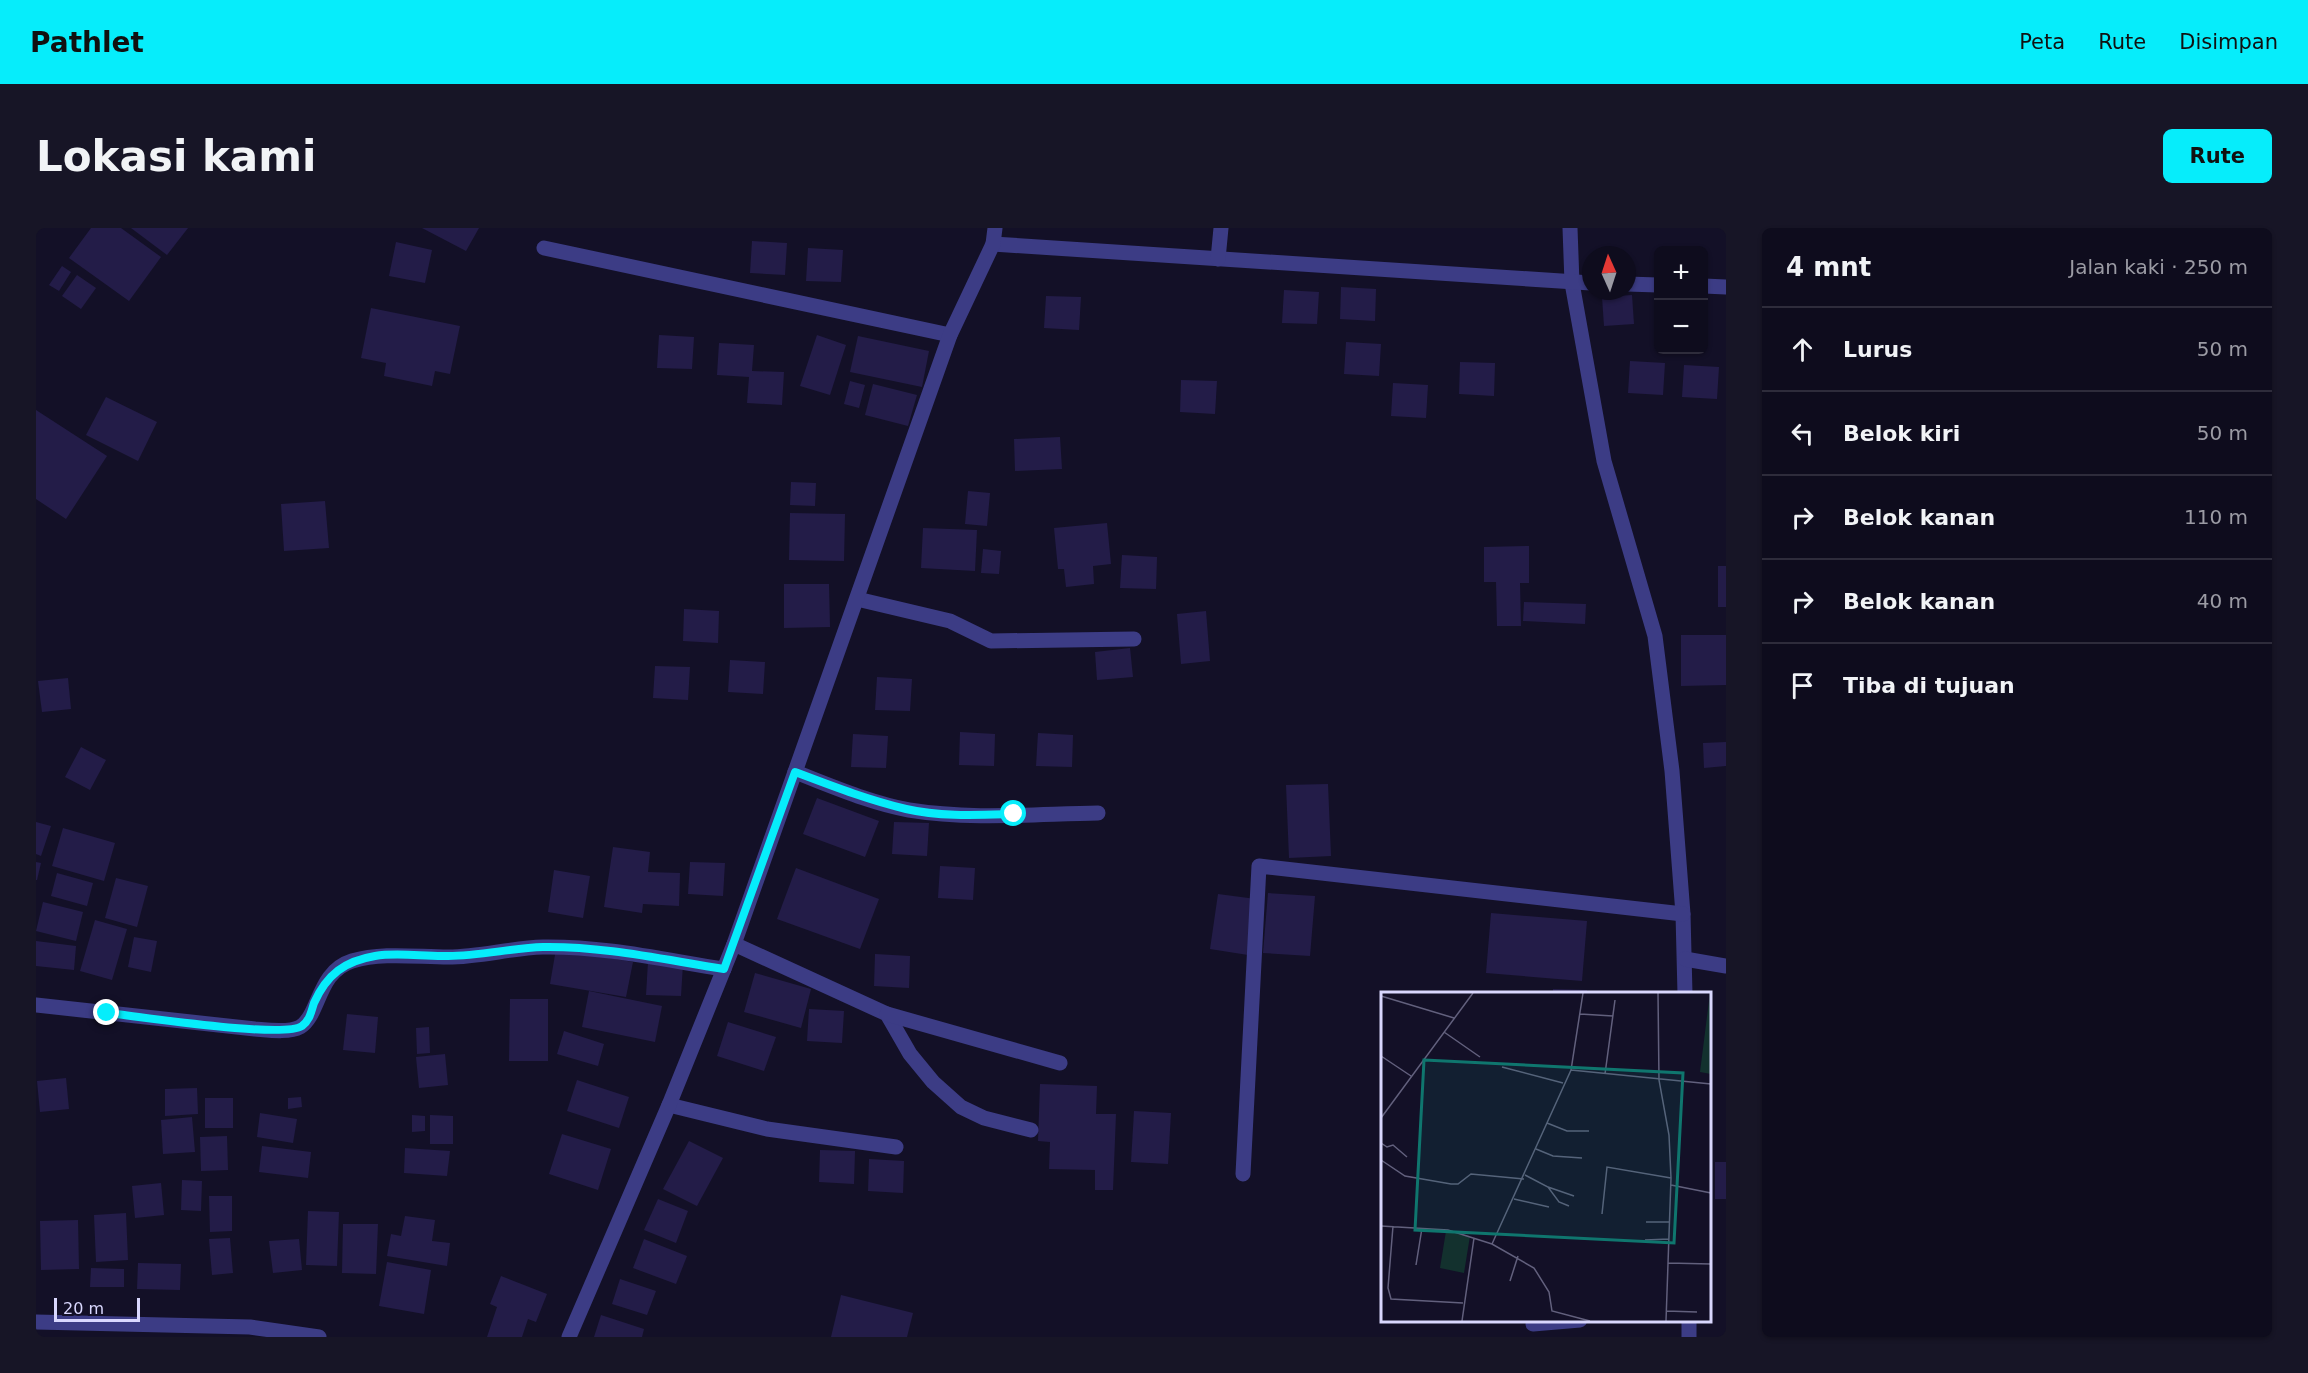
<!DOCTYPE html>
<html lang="id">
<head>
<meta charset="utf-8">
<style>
	:root { --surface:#0e0c1d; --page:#171526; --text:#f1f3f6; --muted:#9b9ba4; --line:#2e2c3b; --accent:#06edfb }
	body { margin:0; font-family:"DejaVu Sans",sans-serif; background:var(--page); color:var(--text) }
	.controls { position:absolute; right:18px; top:18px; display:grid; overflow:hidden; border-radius:9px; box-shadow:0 2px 4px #0004 }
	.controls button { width:54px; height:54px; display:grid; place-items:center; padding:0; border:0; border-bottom:2px solid var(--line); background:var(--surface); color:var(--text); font:30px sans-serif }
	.compass { position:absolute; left:1546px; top:18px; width:54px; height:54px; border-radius:50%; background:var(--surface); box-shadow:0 2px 4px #0004; rotate:357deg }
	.scale { position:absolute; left:18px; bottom:15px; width:86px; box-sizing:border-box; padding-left:6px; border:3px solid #d9d7fe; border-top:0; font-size:16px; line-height:21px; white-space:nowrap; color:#d9d7fe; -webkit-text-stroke:4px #131027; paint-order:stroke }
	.stop { position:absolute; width:18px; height:18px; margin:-14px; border:4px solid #06edfb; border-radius:50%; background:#fff }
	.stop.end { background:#06edfb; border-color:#fff; box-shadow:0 2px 6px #0008 }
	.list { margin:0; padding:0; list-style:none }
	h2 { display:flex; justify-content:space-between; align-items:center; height:78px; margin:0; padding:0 24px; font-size:26px }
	h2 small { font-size:20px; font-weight:400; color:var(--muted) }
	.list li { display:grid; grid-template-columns:39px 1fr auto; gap:18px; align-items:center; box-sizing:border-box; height:84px; padding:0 24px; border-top:2px solid var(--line) }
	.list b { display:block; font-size:22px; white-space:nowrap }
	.list em { font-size:20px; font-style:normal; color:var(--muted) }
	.icon { flex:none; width:33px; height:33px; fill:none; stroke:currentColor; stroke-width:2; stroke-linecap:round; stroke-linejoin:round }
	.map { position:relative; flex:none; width:1690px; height:1109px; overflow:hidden; border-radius:9px }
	header { display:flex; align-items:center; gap:36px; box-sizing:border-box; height:84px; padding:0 30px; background:var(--accent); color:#111 }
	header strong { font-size:28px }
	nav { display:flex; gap:33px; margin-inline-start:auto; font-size:21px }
	.intro { display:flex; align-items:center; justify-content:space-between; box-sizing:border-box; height:144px; padding:0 36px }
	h1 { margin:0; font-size:42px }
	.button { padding:15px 27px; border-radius:9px; background:var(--accent); color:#111; font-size:21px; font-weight:700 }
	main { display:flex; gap:36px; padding:0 36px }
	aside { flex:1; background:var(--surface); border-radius:9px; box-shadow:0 2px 4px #0004 }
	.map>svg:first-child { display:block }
	.building { fill:#231c48 }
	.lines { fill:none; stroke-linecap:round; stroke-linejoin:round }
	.minor { stroke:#3c3c85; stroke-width:15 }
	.route { stroke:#06edfb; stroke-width:8 }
	.inset-road { fill:none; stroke:#62607d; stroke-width:1.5 }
	.view { fill:#0f766e; fill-opacity:0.15; stroke:#0f766e; stroke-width:3 }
	.inset-edge { fill:none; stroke:#d9d7fe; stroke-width:3 }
</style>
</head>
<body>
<header>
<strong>Pathlet</strong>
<nav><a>Peta</a><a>Rute</a><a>Disimpan</a></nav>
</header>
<div class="intro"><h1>Lokasi kami</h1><a class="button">Rute</a></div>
<main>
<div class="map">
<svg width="1690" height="1109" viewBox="0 0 1690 1109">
	<rect width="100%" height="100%" fill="#131027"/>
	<g class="building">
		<path d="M55 0H85L125 29 93 73 33 30Z"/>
		<path d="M95 0H152L131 27Z"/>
		<path d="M386 0H443L430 23Z"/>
		<path d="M716 13 751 15 749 47 714 45Z"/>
		<path d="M360 14 396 22 389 55 353 48Z"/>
		<path d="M772 20 807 22 805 54 770 53Z"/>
		<path d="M26 38 35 44 23 63 13 57Z"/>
		<path d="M41 47 60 60 45 81 26 68Z"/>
		<path d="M1305 59 1340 61 1339 93 1304 91Z"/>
		<path d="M1248 62 1283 64 1281 96 1246 95Z"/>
		<path d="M1596 67 1598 96 1568 98 1566 69Z"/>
		<path d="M1010 68 1045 69 1043 102 1008 100Z"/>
		<path d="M335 80 424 98 414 146 399 143 396 158 348 148 350 135 325 130Z"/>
		<path d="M623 107 658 109 656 141 621 140Z"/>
		<path d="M781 107 810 117 794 167 764 158Z"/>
		<path d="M822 108 893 123 886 159 814 144Z"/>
		<path d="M1310 114 1345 116 1343 148 1308 146Z"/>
		<path d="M683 115 718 117 716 143 748 144 746 177 711 175 713 149 681 147Z"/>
		<path d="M1594 133 1629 135 1627 167 1592 165Z"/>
		<path d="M1424 134 1459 135 1458 168 1423 166Z"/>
		<path d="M1648 137 1683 139 1681 171 1646 169Z"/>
		<path d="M1145 152 1181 153 1179 186 1144 184Z"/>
		<path d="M814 153 829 157 823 180 808 176Z"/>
		<path d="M1357 155 1392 157 1390 190 1355 188Z"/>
		<path d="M837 156 881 167 872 198 829 187Z"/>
		<path d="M70 169 121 194 102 233 50 207Z"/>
		<path d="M0 182 71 228 30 291 0 271Z"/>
		<path d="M1024 209 1026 241 979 243 978 211Z"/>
		<path d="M755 254 780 255 779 278 754 277Z"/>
		<path d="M932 263 954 265 951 298 929 296Z"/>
		<path d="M289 273 293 320 248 323 245 276Z"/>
		<path d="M754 285 809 286 808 333 753 332Z"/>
		<path d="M1071 295 1075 336 1057 338 1058 356 1030 359 1028 341H1022L1018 300Z"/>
		<path d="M887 300 941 302 939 343 885 340Z"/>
		<path d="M1493 318V355H1484L1485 398H1461L1460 354H1448V319Z"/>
		<path d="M947 321 965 323 963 346 945 345Z"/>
		<path d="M1086 327 1121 329 1120 361 1084 360Z"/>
		<rect x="1682" y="338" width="8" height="41"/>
		<path d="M748 356H793L794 399 748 400Z"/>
		<path d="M1488 374 1550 376 1549 396 1487 393Z"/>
		<path d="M648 381 683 383 682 415 647 413Z"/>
		<path d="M1170 383 1174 433 1145 436 1141 386Z"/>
		<path d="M1645 407H1690V457L1645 458Z"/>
		<path d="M1094 420 1097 449 1061 452 1059 424Z"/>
		<path d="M694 432 729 434 727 466 692 464Z"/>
		<path d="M619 438 654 439 652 472 617 470Z"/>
		<path d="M841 449 876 451 874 483 839 482Z"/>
		<path d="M32 450 35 481 6 484 2 453Z"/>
		<path d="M924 504 959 506 958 538 923 537Z"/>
		<path d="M1002 505 1037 507 1036 539 1000 538Z"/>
		<path d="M817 506 852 508 850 540 815 539Z"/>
		<path d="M1690 514V538L1668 540 1667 515Z"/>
		<path d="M45 519 70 532 54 562 29 549Z"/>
		<path d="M1292 556 1295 628 1253 630 1250 557Z"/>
		<path d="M781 570 843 593 829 629 767 606Z"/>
		<path d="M0 594 15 598 5 628 0 626Z"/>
		<path d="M858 594 893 595 891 628 856 626Z"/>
		<path d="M27 600 79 615 68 653 16 638Z"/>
		<path d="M577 619 614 624 612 644 644 645 643 678 607 676 606 685 568 679Z"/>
		<path d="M0 634 5 635 1 652H0Z"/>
		<path d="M654 634 689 635 687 668 652 666Z"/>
		<path d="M904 638 939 640 937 672 902 670Z"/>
		<path d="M760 640 843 671 824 721 741 691Z"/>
		<path d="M518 642 554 648 547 690 512 684Z"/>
		<path d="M21 645 57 655 51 678 15 668Z"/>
		<path d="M80 650 112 658 101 699 69 690Z"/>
		<path d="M1232 665 1279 668 1274 728 1227 725Z"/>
		<path d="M1182 666 1220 671 1212 727 1174 721Z"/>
		<path d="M7 674 47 684 40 713 0 703Z"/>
		<path d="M1455 685 1551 693 1546 753 1450 745Z"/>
		<path d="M59 692 91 701 76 752 44 743Z"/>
		<path d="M98 709 121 713 115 744 92 739Z"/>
		<path d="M0 713 40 718 38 742 0 738Z"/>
		<path d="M520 721 597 734 590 769 514 756Z"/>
		<path d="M839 726 874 728 873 760 838 758Z"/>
		<path d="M612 734 647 736 645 768 610 767Z"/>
		<path d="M719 745 775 761 765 800 708 784Z"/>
		<path d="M1517 761 1551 762V766H1517Z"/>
		<path d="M553 763 626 778 619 814 546 799Z"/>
		<path d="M474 771H512V833H473Z"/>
		<path d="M773 781 808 783 806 815 771 813Z"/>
		<path d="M311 786 342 789 339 825 307 822Z"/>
		<path d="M692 794 740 809 728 843 681 828Z"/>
		<path d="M393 799 394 825 381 826 380 800Z"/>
		<path d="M528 803 568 816 562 838 521 826Z"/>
		<path d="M409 826 412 857 383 860 380 829Z"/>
		<path d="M30 850 33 881 4 884 1 853Z"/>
		<path d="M541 852 593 869 583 900 531 883Z"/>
		<path d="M1004 856 1061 858 1060 886H1080L1077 962H1059V942L1013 941 1014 914 1002 913Z"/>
		<path d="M161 860 162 886 129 888V861Z"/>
		<path d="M265 869 266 879 252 881V870Z"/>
		<rect x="169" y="870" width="28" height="30"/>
		<path d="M1098 883 1135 885 1132 936 1095 934Z"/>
		<path d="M224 885 261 891 257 915 221 909Z"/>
		<path d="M376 887 389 888V903L376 904Z"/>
		<path d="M394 887 417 888V916H394Z"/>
		<path d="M156 889 159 924 127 926 125 892Z"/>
		<path d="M526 906 575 921 562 962 513 946Z"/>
		<path d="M191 908 192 942 165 943 164 909Z"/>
		<path d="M653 913 687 930 661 978 627 961Z"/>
		<path d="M226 918 275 924 272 950 223 944Z"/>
		<path d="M369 920 414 923 411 948 368 945Z"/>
		<path d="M784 922 819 923 818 956 783 954Z"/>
		<path d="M833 931 868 933 867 965 832 963Z"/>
		<rect x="1679" y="934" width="11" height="37"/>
		<path d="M146 952 166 953 165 983 145 982Z"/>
		<path d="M125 955 128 987 99 990 96 958Z"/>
		<path d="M173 968H196V1003L174 1004Z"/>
		<path d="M622 971 652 983 640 1015 608 1002Z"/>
		<path d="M272 983 303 984 301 1038 270 1037Z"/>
		<path d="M90 985 92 1032 60 1034 58 987Z"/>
		<path d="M369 988 399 992 396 1013 414 1015 411 1038 351 1028 355 1006 365 1008Z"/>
		<path d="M42 992 43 1041 5 1042 4 993Z"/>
		<path d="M307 996H342L340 1046 306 1045Z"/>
		<path d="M194 1010 197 1045 176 1047 173 1011Z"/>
		<path d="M263 1011 266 1042 237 1045 233 1013Z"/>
		<path d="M608 1011 651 1028 640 1056 597 1040Z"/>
		<path d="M351 1034 395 1042 388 1086 343 1078Z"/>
		<path d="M102 1035 145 1036 144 1062 101 1061Z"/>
		<path d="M55 1040 88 1041V1059H54Z"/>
		<path d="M465 1048 511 1066 500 1094 492 1091 486 1109H451L461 1079 454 1076Z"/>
		<path d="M584 1051 620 1063 611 1087 576 1076Z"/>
		<path d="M805 1067 877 1085 871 1109H795Z"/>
		<path d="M565 1087 608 1101 606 1109H558Z"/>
	</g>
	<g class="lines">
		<g class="minor">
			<path d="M1534 0 1536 55 1568 233 1619 408 1636 543 1647 686 1649 766"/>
			<path d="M957 16 1555 55"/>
			<path d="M508 20 914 107"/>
			<path d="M1182 31 1185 0"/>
			<path d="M1591 56 1622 57"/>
			<path d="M1668 58 1690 59"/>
			<path d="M821 371 914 393 955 413 1098 411"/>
			<path d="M759 544C796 558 834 575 873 582 934 592 1000 586 1062 585"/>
			<path d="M698 716 851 786 874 826 897 854 925 879 948 890 995 902"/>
			<path d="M1649 731 1690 738"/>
			<path d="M0 777 219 801C232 802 253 805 264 799 284 787 281 744 316 733 347 724 380 729 412 729 444 729 475 720 507 719 568 718 629 732 688 741"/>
			<path d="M851 786 1024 835"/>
			<path d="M633 877 731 901 860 919"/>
			<path d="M1207 946 1223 638 1647 686"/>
			<path d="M1653 1092V1109"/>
			<path d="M0 1094 214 1099 283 1109"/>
			<path d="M1497 1096 1544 1092"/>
			<path d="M533 1109 633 877 698 716 914 107 957 16 959 0"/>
		</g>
	</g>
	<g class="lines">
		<path class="route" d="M71 785C102 788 247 811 266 798 274 792 275 784 278 775 291 746 309 733 339 728 363 724 389 729 412 728 444 728 476 720 507 719 568 718 629 732 688 741L759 544C796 558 832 572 870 581 905 589 942 587 978 586"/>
	</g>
	<g transform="translate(1345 764)">
		<rect width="330" height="330" fill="#131027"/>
		<path d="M329 1H330V82L319 80ZM65 239 89 244 83 281 59 276Z" fill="#13312e"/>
		<path class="inset-road" d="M277 1 278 88 288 143 290 186 285 329M0 4 73 26M199 22 232 24M63 40 99 65M0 64 30 84M121 75 182 91M190 78 330 92M224 82 234 8M0 126 92 1M166 131 186 139H208M0 151 6 155 12 153 26 165M155 157 172 164 201 166M0 168 24 184 70 192H77L90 182 143 187M144 183 167 195 178 210 188 214M290 193 330 201M167 195 193 204M133 207 168 215M221 222 226 175 290 186M265 230H289M0 234 67 238 111 252 153 276 168 300 171 319 209 329M12 234 7 296 10 307 82 311M264 248 288 247M111 252 190 78 202 1M287 271 330 272M35 273 41 236M129 289 137 264M285 319 316 320M81 329 93 246"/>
		<path class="view" d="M43 68 302 81 293 251 34 238Z"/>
		<rect width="330" height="330" class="inset-edge"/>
	</g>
</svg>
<div class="controls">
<button>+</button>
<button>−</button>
</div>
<svg class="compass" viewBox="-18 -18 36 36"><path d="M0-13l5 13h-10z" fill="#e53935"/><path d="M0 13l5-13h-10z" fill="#9b9ba4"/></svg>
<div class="scale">20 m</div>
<div class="stop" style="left:978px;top:586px"></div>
<div class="stop end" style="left:71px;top:785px"></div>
</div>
<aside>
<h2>4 mnt<small>Jalan kaki · 250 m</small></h2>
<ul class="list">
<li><svg class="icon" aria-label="ahead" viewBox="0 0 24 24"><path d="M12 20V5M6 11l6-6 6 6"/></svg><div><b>Lurus</b></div><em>50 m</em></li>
<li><svg class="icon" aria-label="left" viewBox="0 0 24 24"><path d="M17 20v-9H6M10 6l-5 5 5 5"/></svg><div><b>Belok kiri</b></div><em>50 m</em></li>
<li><svg class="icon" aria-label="right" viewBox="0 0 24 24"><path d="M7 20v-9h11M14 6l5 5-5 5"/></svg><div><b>Belok kanan</b></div><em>110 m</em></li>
<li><svg class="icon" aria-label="right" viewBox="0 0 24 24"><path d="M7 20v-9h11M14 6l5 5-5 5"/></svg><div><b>Belok kanan</b></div><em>40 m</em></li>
<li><svg class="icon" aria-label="arrive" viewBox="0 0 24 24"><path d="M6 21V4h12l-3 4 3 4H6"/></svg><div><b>Tiba di tujuan</b></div></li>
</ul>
</aside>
</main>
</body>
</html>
